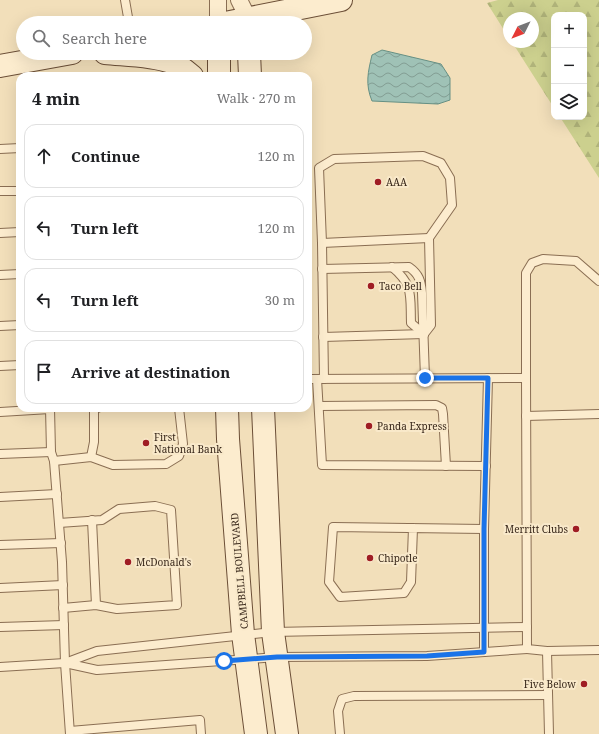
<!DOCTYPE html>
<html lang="en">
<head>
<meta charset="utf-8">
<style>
	:root { --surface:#fff; --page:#f2f2f2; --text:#202124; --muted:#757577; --line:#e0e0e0 }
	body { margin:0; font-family:"Noto Serif",serif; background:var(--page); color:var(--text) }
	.controls { position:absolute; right:12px; top:12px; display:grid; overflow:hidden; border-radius:8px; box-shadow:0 4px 16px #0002 }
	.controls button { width:36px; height:36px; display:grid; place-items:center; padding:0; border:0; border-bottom:1px solid var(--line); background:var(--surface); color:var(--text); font:20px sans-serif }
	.compass { position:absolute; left:503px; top:12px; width:36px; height:36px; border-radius:50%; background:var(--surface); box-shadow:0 4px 16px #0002; rotate:228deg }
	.stop { position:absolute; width:12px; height:12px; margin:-9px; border:3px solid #1a73e8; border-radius:50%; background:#fff }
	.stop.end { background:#1a73e8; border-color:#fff; box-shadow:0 1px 4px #0008 }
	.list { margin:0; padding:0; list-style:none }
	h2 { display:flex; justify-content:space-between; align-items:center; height:52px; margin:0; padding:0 16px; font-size:17px }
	h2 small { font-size:13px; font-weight:400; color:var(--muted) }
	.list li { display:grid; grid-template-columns:26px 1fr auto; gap:12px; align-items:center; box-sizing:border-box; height:64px; margin:0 8px 8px; padding:0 8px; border:1px solid var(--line); border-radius:12px }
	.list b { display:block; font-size:15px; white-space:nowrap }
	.list em { font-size:13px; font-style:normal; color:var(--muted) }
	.icon { flex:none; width:22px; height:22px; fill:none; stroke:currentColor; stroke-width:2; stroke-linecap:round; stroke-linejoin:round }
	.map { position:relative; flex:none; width:599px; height:734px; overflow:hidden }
	.search { position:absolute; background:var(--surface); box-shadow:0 4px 16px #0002; left:16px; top:16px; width:296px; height:44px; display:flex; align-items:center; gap:10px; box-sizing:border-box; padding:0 14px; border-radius:22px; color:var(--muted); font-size:15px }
	.panel { position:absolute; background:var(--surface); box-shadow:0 4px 16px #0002; left:16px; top:72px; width:296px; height:340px; border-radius:12px }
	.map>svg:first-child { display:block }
	.forest { fill:url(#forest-firs) }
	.water { fill:url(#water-waves); stroke:#669084 }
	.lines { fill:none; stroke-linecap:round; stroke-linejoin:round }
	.lane-casing { stroke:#8a6e53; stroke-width:10 }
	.street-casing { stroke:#8a6e53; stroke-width:18 }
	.secondary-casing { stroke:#6c4f37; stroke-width:24 }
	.lane { stroke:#fcecce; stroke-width:8 }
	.street { stroke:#fcecce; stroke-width:16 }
	.secondary { stroke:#fcecce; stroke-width:22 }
	.route { stroke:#1a73e8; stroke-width:5 }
	.poi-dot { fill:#9f1d24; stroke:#f9e9ca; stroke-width:1.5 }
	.labels { text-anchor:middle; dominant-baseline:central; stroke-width:4; stroke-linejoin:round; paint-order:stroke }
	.poi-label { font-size:10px; fill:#38271a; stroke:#f9e9ca; text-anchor:start }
	.street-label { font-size:10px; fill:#38271a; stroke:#f9e9ca }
</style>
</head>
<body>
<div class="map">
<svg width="599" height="734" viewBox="0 0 599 734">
	<defs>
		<pattern id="forest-firs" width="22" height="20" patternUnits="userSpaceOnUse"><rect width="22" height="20" fill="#ccd08e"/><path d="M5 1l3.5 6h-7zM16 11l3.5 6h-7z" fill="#b0b37a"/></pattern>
		<pattern id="water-waves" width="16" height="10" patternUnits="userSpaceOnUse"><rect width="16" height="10" fill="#9fc2b6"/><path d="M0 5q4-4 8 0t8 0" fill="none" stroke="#839e93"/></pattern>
	</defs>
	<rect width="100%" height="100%" fill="#f2dfba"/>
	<path class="forest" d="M498 0H599V178L560 117H584V15H554V108L512 42H533V18H509V38L487 3Z"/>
	<path class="water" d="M382 50 441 64 450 78V100L438 104 372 101C365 84 368 72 372 55Z"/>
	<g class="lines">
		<defs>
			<g id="lane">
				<path d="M125 0 129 23"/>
				<path d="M0 149 20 148"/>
				<path d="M0 191H20"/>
				<path d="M0 233 20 232"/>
				<path d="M322 243 429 238"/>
				<path d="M392 267C414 285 410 296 411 323L424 334"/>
				<path d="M322 269 409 267C419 274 421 281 422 293L425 378"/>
				<path d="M0 275 20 274"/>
				<path d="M0 326 20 325"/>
				<path d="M323 337 424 334"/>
				<path d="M0 366 20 365"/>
				<path d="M526 378V273L532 263 543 259 576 261 599 281"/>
				<path d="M308 379 526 378 527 649 547 651 599 650"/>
				<path d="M317 379 322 465 486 466"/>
				<path d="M324 379 322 243 319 168 334 159 423 156 441 163 450 178 452 205 429 238 431 325 424 334"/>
				<path d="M319 406 436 405 442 408 443 414 446 466"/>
				<path d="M50 408 51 452 54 461 62 562 65 663 70 734"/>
				<path d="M0 412 50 409"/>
				<path d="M526 416 599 414"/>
				<path d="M0 454 51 452"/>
				<path d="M91 457 94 442V408H98"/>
				<path d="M54 461 91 457 113 465 166 464 179 456 183 444 179 408"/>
				<path d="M0 497 57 494"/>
				<path d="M92 520 96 605"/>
				<path d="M59 523 102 520 119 509 155 506 171 510 177 605 117 609 96 605 63 608"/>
				<path d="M413 528 411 582 404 593 340 597 329 582 333 527 484 529"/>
				<path d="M0 545 61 543"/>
				<path d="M0 588 63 585"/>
				<path d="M0 627 64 625"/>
				<path d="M547 651 549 734"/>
				<path d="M484 652V529L488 378"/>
				<path d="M65 663 97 651 273 632 527 627"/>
				<path d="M0 667 65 663 97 670 277 657 427 656 527 649"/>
				<path d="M70 731 200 720 201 734"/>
				<path d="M340 734 338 711 342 699 354 696 548 695"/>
			</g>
			<g id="street">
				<path d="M239 0 248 18"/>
				<path d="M218 23V0"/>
			</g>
			<g id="secondary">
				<path d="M225 23 341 0"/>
				<path d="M105 53C125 55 152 55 171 62 179 65 185 70 192 76"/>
				<path d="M219 53V76"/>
				<path d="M249 53 250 76"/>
				<path d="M0 66 72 53"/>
				<path d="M227 408 228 439 243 634 256 734"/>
				<path d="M263 408 273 632 287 734"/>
			</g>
		</defs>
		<use href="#lane" class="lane-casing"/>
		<use href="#street" class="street-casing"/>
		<use href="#secondary" class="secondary-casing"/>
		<use href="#lane" class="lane"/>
		<use href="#street" class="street"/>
		<use href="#secondary" class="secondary"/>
	</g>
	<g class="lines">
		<path class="route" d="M224 661 277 657 427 656 484 652V529L488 378H425"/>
	</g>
	<g class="poi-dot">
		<circle cx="378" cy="182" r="4"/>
		<circle cx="371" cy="286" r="4"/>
		<circle cx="369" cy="426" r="4"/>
		<circle cx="146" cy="443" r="4"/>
		<circle cx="576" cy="529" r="4"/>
		<circle cx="370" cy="558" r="4"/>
		<circle cx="128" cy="562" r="4"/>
		<circle cx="584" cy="684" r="4"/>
	</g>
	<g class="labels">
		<g class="poi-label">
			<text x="386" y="182">AAA</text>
			<text x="379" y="286">Taco Bell</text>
			<text x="377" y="426">Panda Express</text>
			<text x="154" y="437">First<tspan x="154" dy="12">National Bank</tspan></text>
			<text x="568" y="529" text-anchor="end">Merritt Clubs</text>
			<text x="378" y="558">Chipotle</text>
			<text x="136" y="562">McDonald's</text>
			<text x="576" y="684" text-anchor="end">Five Below</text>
		</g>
		<g class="street-label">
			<text transform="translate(239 571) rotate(-95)">CAMPBELL BOULEVARD</text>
		</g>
	</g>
</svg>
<div class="controls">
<button>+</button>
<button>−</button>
<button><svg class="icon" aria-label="layers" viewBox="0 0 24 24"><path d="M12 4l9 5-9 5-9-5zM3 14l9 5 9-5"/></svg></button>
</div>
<svg class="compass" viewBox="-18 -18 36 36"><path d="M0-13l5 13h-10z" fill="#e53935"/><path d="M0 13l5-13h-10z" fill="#757577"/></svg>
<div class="stop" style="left:224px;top:661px"></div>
<div class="stop end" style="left:425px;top:378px"></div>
<div class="search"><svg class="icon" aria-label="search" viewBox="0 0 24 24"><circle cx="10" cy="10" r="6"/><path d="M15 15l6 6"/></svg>Search here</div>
<section class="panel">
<h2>4 min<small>Walk · 270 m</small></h2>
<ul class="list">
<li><svg class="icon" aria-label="ahead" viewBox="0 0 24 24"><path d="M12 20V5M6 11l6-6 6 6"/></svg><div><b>Continue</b></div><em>120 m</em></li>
<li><svg class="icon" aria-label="left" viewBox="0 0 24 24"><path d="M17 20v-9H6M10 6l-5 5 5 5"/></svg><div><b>Turn left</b></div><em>120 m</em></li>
<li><svg class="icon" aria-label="left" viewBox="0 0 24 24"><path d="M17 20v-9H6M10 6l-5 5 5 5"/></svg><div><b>Turn left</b></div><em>30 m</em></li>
<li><svg class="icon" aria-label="arrive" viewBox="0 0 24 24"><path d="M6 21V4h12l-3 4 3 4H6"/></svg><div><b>Arrive at destination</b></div></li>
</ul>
</section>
</div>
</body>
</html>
